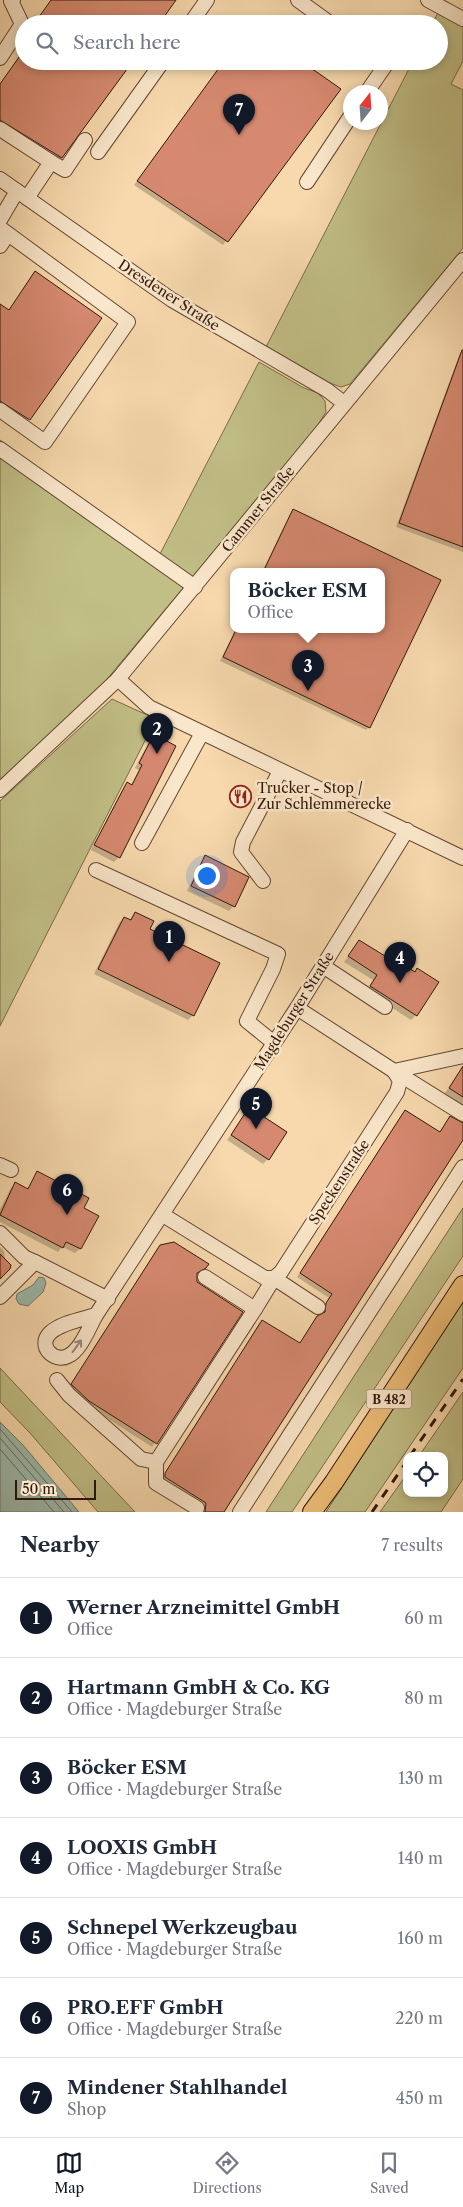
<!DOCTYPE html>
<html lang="en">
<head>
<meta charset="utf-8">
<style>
	:root { --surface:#fff; --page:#f2f2f3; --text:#1f2937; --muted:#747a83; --line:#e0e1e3; --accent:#111827 }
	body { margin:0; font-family:"Libre Caslon Text",serif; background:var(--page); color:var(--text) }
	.controls { position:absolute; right:15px; bottom:15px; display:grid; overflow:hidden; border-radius:10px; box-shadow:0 2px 8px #0003 }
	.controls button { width:45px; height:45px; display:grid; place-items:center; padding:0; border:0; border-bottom:1px solid var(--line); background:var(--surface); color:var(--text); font:25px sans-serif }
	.compass { position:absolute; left:343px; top:85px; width:45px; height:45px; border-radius:50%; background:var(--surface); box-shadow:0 2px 8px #0003; rotate:17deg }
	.scale { position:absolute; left:15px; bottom:12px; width:81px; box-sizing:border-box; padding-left:5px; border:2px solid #32180a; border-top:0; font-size:14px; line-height:18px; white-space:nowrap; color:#32180a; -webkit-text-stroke:4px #fae6ca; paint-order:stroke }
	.you { position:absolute; left:206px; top:875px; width:18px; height:18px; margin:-12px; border:4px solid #fff; border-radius:50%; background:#1a73e8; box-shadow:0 0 0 8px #1a73e833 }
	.badge { display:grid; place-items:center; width:32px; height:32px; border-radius:50%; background:var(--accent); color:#fff; font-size:16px; font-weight:700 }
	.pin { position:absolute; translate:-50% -41px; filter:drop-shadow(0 1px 2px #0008) }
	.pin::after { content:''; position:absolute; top:26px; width:18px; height:15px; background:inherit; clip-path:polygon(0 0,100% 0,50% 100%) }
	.popup { position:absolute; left:230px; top:568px; width:155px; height:65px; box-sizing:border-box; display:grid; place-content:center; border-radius:10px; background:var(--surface); filter:drop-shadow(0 1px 4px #0005); font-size:16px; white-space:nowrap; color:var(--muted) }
	.popup b { font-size:19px; color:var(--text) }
	.popup::after { content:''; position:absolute; left:50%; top:100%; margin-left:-10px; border:10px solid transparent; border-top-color:var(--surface) }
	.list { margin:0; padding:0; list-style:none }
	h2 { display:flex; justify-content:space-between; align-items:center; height:65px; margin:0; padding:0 20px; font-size:21px }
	h2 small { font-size:16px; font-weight:400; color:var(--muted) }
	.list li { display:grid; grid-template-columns:32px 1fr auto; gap:15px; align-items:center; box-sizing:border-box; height:80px; padding:0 20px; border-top:1px solid var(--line) }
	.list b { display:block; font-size:19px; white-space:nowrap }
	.list p { margin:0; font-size:16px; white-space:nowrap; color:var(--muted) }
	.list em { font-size:16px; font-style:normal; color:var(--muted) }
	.icon { flex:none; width:28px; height:28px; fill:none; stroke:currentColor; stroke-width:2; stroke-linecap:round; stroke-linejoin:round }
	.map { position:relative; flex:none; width:463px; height:1512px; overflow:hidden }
	.search { position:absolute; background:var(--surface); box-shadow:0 2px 8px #0003; left:15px; right:15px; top:15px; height:55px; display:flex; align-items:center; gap:12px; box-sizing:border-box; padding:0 18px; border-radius:28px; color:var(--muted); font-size:19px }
	.sheet { height:625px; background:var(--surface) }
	nav { display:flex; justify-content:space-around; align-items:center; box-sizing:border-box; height:70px; border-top:1px solid var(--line); background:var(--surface); font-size:14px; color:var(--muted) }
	nav a { display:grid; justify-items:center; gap:2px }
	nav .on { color:var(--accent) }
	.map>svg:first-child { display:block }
	.green { fill:#c1be86; stroke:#7a6b48 }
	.water { fill:#9dbaac; stroke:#72796b }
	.shadow { fill:#0003 }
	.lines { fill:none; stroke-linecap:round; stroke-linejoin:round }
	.shore { stroke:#68695b; stroke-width:1 }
	.building { fill:#d68970; stroke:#32180a }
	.minor-casing { stroke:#634833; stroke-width:16 }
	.major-casing { stroke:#32180a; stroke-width:20 }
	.minor { stroke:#fae6ca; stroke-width:14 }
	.major { stroke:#ecbc76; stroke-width:18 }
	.rail { stroke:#32180a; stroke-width:3; stroke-dasharray:9 9; stroke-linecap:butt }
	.oneway { stroke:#a08974 }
	.labels { text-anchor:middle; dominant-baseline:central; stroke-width:5; stroke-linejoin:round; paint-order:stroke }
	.shield { fill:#fae6ca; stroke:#6e5644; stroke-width:1 }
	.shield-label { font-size:12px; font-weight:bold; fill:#32180a }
	.street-label { font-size:14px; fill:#32180a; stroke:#fae6ca }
	.poi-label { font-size:14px; fill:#32180a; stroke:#fae6ca; text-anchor:start }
</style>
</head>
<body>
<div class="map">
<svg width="463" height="1512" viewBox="0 0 463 1512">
	<rect width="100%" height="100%" fill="#f7d9ad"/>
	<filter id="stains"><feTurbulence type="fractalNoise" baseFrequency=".004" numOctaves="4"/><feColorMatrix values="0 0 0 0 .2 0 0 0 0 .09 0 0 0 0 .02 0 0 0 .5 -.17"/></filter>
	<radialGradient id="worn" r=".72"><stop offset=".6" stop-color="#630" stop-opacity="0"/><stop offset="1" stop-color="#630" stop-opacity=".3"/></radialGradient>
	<g class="green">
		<path d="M439 11 463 23V61L451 84 463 90V248L350 384 341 387 327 382 266 347 413 61H439V24H432Z"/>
		<path d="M259 362 304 388 318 393 325 401 326 412 312 434 92 697 0 781V440L160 554Z"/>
		<path d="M112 699 156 719 0 1026V801Z"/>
		<path d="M463 1208V1256L292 1512H266Z"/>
		<path d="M463 1302V1368L365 1512H326Z"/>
		<path d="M0 1368 135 1512H98L30 1433 0 1402Z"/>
		<path d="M463 1392V1479L441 1512H380L407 1474V1493H444V1456H419Z"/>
	</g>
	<g class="water">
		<path d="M39 1277 44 1278 46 1283 43 1292 28 1306 19 1304 16 1299 17 1294 33 1285Z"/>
		<path d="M0 1422 23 1445 79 1512H0Z"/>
	</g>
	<g class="shadow">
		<path d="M24 39V61H131L82 131 58 161 0 126V84L22 53 16 49Z"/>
		<path d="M225 61 339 89 223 245 134 185Z"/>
		<path d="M31 278 100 318 24 425 0 408V305L8 311Z"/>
		<path d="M463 349V552L396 527 460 353Z"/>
		<path d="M294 511 439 581 369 727 366 730 220 661 235 630H382V572H262L290 514Z"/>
		<path d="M154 736 174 746 118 858 114 862 91 850 123 788 127 784 131 785 139 770 135 768 150 740Z"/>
		<path d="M241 788 249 792 240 808 232 803Z"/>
		<path d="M206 857 234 906 229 911 187 891 201 862Z"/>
		<path d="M135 913 149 929 193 1015 188 1020 94 974 119 923 124 918 129 921Z"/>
		<path d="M359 941 416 1015 411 1020 366 991 373 980 344 962Z"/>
		<path d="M463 1069V1105L445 1093Z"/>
		<path d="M249 1109 268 1159 263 1164 227 1140Z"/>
		<path d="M402 1115 439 1133 450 1118 463 1125V1138L222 1512H202L162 1480V1478L259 1325 262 1321 299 1344 314 1321 322 1315V1308L329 1298 297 1277Z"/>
		<path d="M38 1173 82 1209 80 1249 75 1253 62 1247 58 1252 0 1222V1209L11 1188 16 1184 27 1189Z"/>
		<path d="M0 1247 4 1251 5 1260 0 1278Z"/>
		<path d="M160 1248 205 1268 196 1274V1282L241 1312 152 1447 85 1404 70 1389Z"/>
	</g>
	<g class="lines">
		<g class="shore">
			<path d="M0 1429 72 1512"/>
			<path d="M0 1438 64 1512"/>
			<path d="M0 1449 54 1512"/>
		</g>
	</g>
	<g class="building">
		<path d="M51 0H176L159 24H34Z"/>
		<path d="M24 50V61H133L62 158 0 120V84Z"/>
		<path d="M224 61H301L341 89 228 242 137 181Z"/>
		<path d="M35 271 102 318 30 420 0 401V304L9 310Z"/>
		<path d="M462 350H463V547L399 523Z"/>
		<path d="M293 509 441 580 370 728 223 657 236 630H382V572H263Z"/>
		<path d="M154 734 176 746 120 858 94 845 127 782 132 785 142 765 139 763Z"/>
		<path d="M241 787 251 792 243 806 233 801Z"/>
		<path d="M205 855 249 877 235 907 191 886Z"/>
		<path d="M135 912 154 921 150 929 220 963 194 1016 98 969 124 917 131 920Z"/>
		<path d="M359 940 385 956 387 954 415 972 417 968 439 982 417 1016 370 986 377 975 348 956Z"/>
		<path d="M463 1066V1097L449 1088Z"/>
		<path d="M249 1107 287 1132 269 1160 231 1135Z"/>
		<path d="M405 1110 440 1132 450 1116 463 1123V1140L224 1512H205L206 1503 165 1477V1473L262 1320 300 1343 317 1316 325 1312 326 1303 332 1294 300 1273Z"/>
		<path d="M37 1171 89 1198 84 1208 99 1216 81 1249 66 1242 63 1248 0 1215 15 1182 28 1189Z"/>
		<path d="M174 1242 209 1264 206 1268 197 1273V1282L243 1312 157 1444 89 1401 71 1384 160 1245Z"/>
		<path d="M0 1254 11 1265 10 1269 0 1279Z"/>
	</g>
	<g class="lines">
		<defs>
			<g id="minor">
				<path d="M298 0 331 24"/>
				<path d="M428 0 463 19"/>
				<path d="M190 24 207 0"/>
				<path d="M0 58 22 24 11 1 13 0"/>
				<path d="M367 92 387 63 385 61"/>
				<path d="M0 129 51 162 27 198"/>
				<path d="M98 152 163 61"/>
				<path d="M51 162 65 170 85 140"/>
				<path d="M0 179 172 300 327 390 344 403"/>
				<path d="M307 182 350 117"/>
				<path d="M0 220 17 191"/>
				<path d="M0 228 128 322 45 442 0 410"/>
				<path d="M0 246 8 234"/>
				<path d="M0 449 195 587"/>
				<path d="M118 679 149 707 463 858"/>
				<path d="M0 790 118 679 463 260"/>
				<path d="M142 843 202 733"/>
				<path d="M96 870 278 954 273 969 247 1021 274 1043"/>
				<path d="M263 881 241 852 243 842 280 771"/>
				<path d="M323 966 385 1007"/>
				<path d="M394 1071 463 1114"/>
				<path d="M394 1071 463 1056"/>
				<path d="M0 1165 11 1170"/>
				<path d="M163 1215 265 1278H274L281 1272 397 1092 400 1081 394 1071 297 1008"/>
				<path d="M0 1233 24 1257 35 1262"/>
				<path d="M0 1297 35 1262 108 1299"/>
				<path d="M255 1309 274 1278 318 1307"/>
				<path d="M96 1315C83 1319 60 1323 50 1333 37 1346 54 1363 68 1356 81 1350 89 1327 96 1315L297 1008 407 830"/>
				<path d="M57 1380 69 1395 141 1459 156 1462"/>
				<path d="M197 1508 156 1483V1462L255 1309 205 1277"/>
				<path d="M240 1512 463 1167"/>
			</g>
			<path id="major" d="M312 1512 334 1482 463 1285"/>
		</defs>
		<use href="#minor" class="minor-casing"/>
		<use href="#major" class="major-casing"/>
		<use href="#minor" class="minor"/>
		<use href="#major" class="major"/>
		<g class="rail">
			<path d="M410 1456 463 1379"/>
			<path d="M372 1512 407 1461"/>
		</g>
	</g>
	<defs><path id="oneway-shaft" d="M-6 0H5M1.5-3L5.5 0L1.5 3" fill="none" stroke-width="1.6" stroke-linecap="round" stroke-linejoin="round" transform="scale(1.25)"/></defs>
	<use class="oneway" href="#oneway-shaft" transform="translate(77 1346) rotate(-54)"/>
	<defs>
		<symbol id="restaurant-ring" viewBox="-11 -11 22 22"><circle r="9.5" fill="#fae6ca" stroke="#8f2418" stroke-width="1.5"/><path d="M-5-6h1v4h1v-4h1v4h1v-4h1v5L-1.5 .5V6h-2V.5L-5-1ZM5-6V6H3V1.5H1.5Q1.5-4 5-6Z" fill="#8f2418"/></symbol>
	</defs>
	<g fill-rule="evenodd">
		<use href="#restaurant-ring" x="228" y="784" width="25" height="25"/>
	</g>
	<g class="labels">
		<rect class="shield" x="366.5" y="1389.5" width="45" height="19" rx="4"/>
		<g class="shield-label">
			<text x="389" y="1399">B 482</text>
		</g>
		<g class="street-label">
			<text transform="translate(169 295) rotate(33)">Dresdener Straße</text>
			<text transform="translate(258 509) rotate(-51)">Cammer Straße</text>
			<text transform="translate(294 1011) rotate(-58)">Magdeburger Straße</text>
			<text transform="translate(339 1182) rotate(-57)">Speckenstraße</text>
		</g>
		<g class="poi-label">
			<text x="257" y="788">Trucker - Stop /<tspan x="257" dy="16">Zur Schlemmerecke</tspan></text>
		</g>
	</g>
	<rect width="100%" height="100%" filter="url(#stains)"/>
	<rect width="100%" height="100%" fill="url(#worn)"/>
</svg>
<div class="controls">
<button><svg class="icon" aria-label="locate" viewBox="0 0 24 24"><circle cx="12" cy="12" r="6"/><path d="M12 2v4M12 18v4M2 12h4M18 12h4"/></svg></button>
</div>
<svg class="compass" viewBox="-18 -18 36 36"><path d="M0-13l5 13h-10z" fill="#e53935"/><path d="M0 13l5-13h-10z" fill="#747a83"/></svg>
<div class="scale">50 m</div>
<div class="you"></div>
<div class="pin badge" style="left:169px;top:962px">1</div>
<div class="pin badge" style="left:157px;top:754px">2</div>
<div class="pin badge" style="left:308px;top:691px">3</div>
<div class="popup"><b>Böcker ESM</b>Office</div>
<div class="pin badge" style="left:400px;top:983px">4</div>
<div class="pin badge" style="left:256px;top:1129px">5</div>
<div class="pin badge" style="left:67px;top:1215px">6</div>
<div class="pin badge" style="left:239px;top:135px">7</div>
<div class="search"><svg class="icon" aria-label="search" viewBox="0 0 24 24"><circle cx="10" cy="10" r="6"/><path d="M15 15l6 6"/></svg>Search here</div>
</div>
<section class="sheet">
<h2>Nearby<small>7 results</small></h2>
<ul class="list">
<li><span class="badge">1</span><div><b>Werner Arzneimittel GmbH</b><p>Office</p></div><em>60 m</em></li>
<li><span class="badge">2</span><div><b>Hartmann GmbH &amp; Co. KG</b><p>Office · Magdeburger Straße</p></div><em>80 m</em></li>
<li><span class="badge">3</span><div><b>Böcker ESM</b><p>Office · Magdeburger Straße</p></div><em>130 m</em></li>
<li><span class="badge">4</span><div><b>LOOXIS GmbH</b><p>Office · Magdeburger Straße</p></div><em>140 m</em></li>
<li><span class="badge">5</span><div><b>Schnepel Werkzeugbau</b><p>Office · Magdeburger Straße</p></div><em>160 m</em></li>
<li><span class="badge">6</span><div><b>PRO.EFF GmbH</b><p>Office · Magdeburger Straße</p></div><em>220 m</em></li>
<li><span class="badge">7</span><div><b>Mindener Stahlhandel</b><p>Shop</p></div><em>450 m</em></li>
</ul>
</section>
<nav>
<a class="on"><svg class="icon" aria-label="map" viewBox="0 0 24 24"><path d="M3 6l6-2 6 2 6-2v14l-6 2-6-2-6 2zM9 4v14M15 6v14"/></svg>Map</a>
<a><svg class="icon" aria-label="directions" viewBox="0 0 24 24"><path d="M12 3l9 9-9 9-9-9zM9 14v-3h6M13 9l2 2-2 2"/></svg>Directions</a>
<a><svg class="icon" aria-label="saved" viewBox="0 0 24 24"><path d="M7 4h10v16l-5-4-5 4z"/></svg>Saved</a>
</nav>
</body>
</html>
